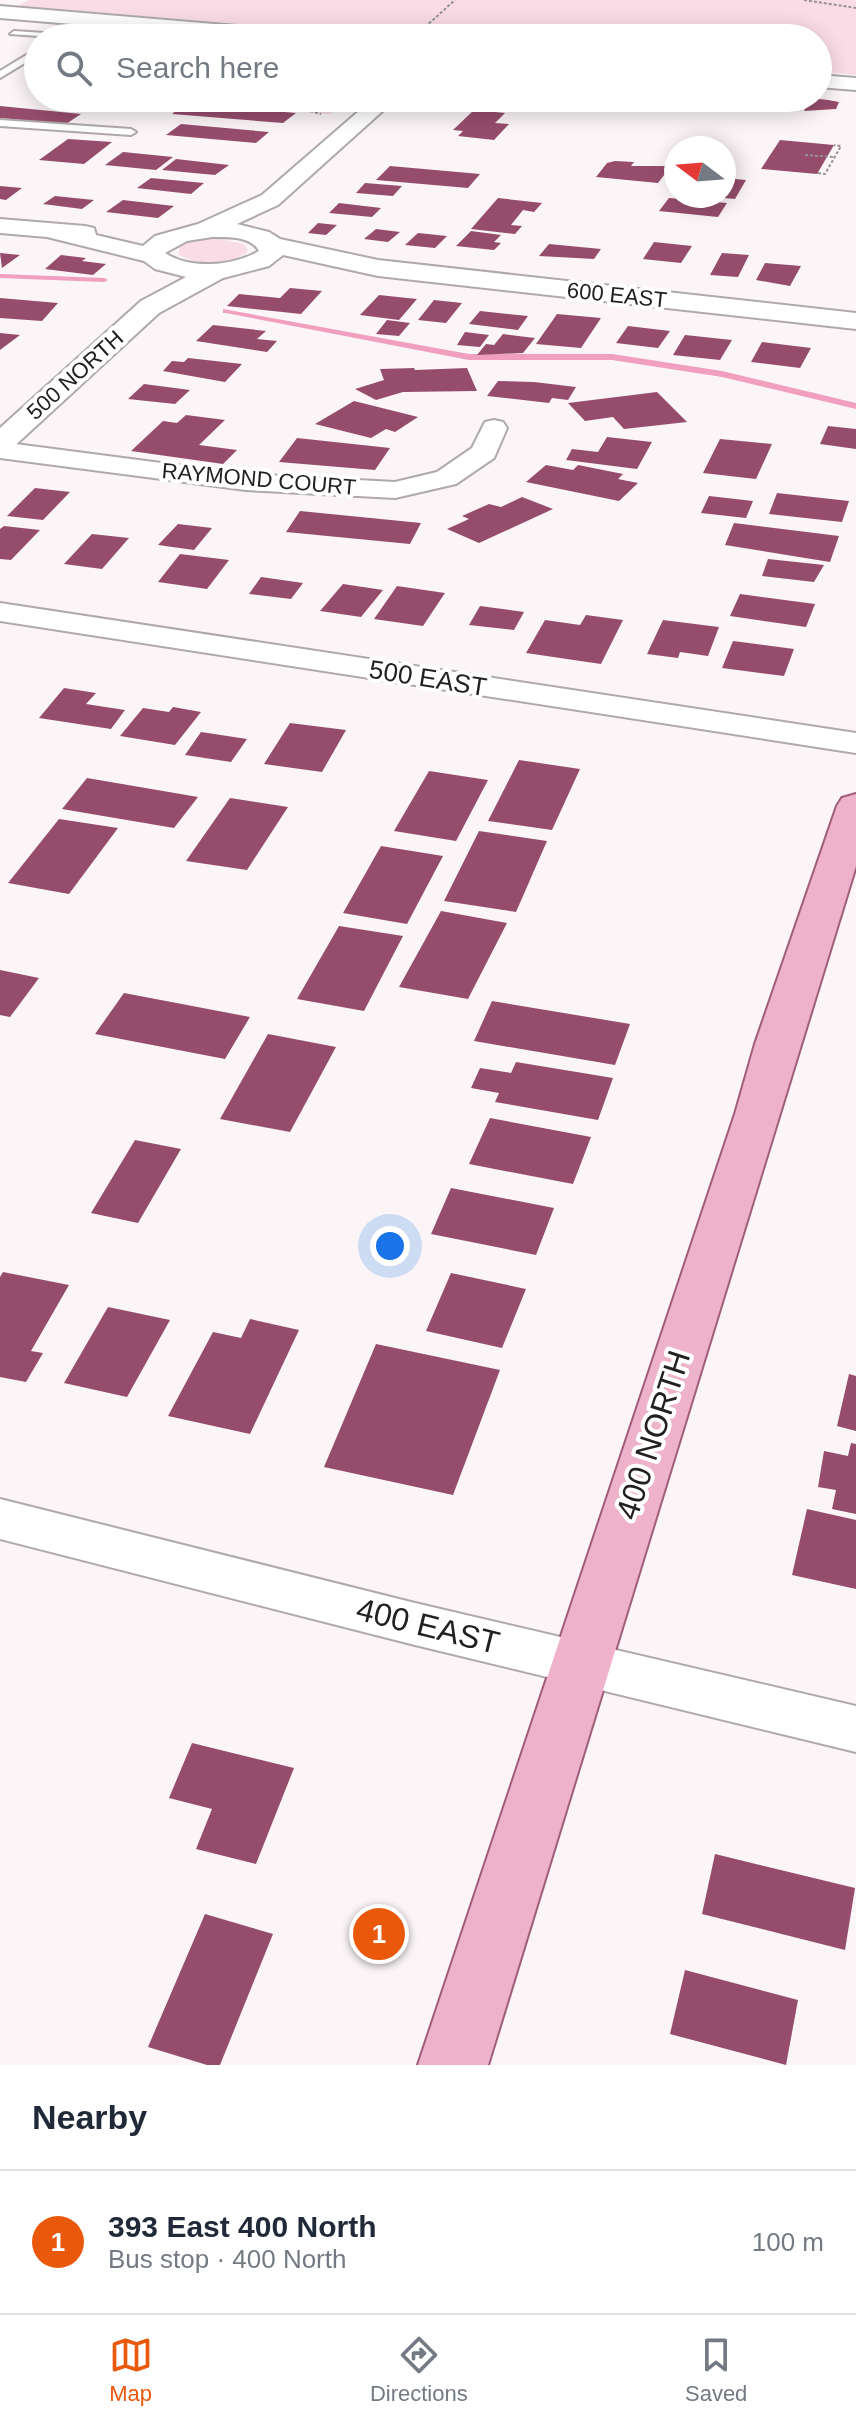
<!DOCTYPE html>
<html lang="en">
<head>
<meta charset="utf-8">
<style>
	:root { --surface:#fff; --page:#f2f2f3; --text:#1f2937; --muted:#747a83; --line:#e0e1e3; --accent:#ea580c }
	body { margin:0; font-family:Helvetica,sans-serif; background:var(--page); color:var(--text) }
	.compass { position:absolute; left:664px; top:136px; width:72px; height:72px; border-radius:50%; background:var(--surface); box-shadow:0 4px 20px #0003; rotate:286deg }
	.you { position:absolute; left:390px; top:1246px; width:28px; height:28px; margin:-20px; border:6px solid #fff; border-radius:50%; background:#1a73e8; box-shadow:0 0 0 12px #1a73e833 }
	.badge { display:grid; place-items:center; width:52px; height:52px; border-radius:50%; background:var(--accent); color:#fff; font-size:26px; font-weight:700 }
	.pin { position:absolute; translate:-50% -50%; border:4px solid #fff; box-shadow:0 2px 8px #0006 }
	.list { margin:0; padding:0; list-style:none }
	h2 { display:flex; justify-content:space-between; align-items:center; height:104px; margin:0; padding:0 32px; font-size:34px }
	h2 small { font-size:26px; font-weight:400; color:var(--muted) }
	.list li { display:grid; grid-template-columns:52px 1fr auto; gap:24px; align-items:center; box-sizing:border-box; height:144px; padding:0 32px; border-top:2px solid var(--line) }
	.list b { display:block; font-size:30px; white-space:nowrap }
	.list p { margin:0; font-size:26px; white-space:nowrap; color:var(--muted) }
	.list em { font-size:26px; font-style:normal; color:var(--muted) }
	.icon { flex:none; width:44px; height:44px; fill:none; stroke:currentColor; stroke-width:2; stroke-linecap:round; stroke-linejoin:round }
	.map { position:relative; flex:none; width:856px; height:2065px; overflow:hidden }
	.search { position:absolute; background:var(--surface); box-shadow:0 4px 20px #0003; left:24px; right:24px; top:24px; height:88px; display:flex; align-items:center; gap:20px; box-sizing:border-box; padding:0 28px; border-radius:44px; color:var(--muted); font-size:30px }
	.sheet { height:248px; background:var(--surface) }
	nav { display:flex; justify-content:space-around; align-items:center; box-sizing:border-box; height:112px; border-top:2px solid var(--line); background:var(--surface); font-size:22px; color:var(--muted) }
	nav a { display:grid; justify-items:center; gap:4px }
	nav .on { color:var(--accent) }
	.map>svg:first-child { display:block }
	.green { fill:#fadce7 }
	.lines { fill:none; stroke-linecap:round; stroke-linejoin:round }
	.stream { fill:#f19fbf; fill-rule:evenodd }
	.building { fill:#964d6c }
	.lane-casing { stroke:#afa9ab; stroke-width:4 }
	.street-casing { stroke:#afa9ab; stroke-width:4 }
	.secondary-casing { stroke:#afa9ab; stroke-width:4 }
	.primary-casing { stroke:#a05e79; stroke-width:4 }
	.path { stroke:#969293; stroke-width:2; stroke-dasharray:3 2; stroke-linecap:butt }
	.lane { fill:#fff; fill-rule:evenodd }
	.street { fill:#fff; fill-rule:evenodd }
	.secondary { fill:#fff; fill-rule:evenodd }
	.primary { fill:#efb2cb; fill-rule:evenodd }
	.labels { text-anchor:middle; dominant-baseline:central; stroke-width:8; stroke-linejoin:round; paint-order:stroke }
	.far-street-label { font-size:22px; fill:#222020; stroke:#fff }
	.street-label { font-size:26px; fill:#222020; stroke:#fff }
	.near-street-label { font-size:32px; fill:#222020; stroke:#fff }
</style>
</head>
<body>
<div class="map">
<svg width="856" height="2065" viewBox="0 0 856 2065">
	<rect width="100%" height="100%" fill="#fbf5f7"/>
	<g class="green">
		<path d="M29 0H856V75L818 71V38H412L18 6Z"/>
		<path d="M188 98H349L330 114 183 102Z"/>
		<path d="M215 238 244 244 248 251C231 266 197 266 178 254L180 247 194 240Z"/>
	</g>
	<g class="lines">
		<g class="stream">
			<path d="M0 274 104 278 108 280 104 282 0 278Z"/>
			<path d="M223 309 469 354H612L722 371 856 403V409L722 377 612 360H469L226 313H223Z"/>
		</g>
	</g>
	<g class="building">
		<path d="M635 98H673L670 102 655 101 652 105 631 103Z"/>
		<path d="M811 98 828 100 839 102 836 109 804 111Z"/>
		<path d="M186 103 296 113 283 123 172 114Z"/>
		<path d="M0 106 81 114 66 124 0 118Z"/>
		<path d="M474 110 505 113 495 123 509 124 494 140 458 136 463 131 453 130Z"/>
		<path d="M181 124 269 132 256 143 166 135Z"/>
		<path d="M68 139 112 142 84 164 39 160Z"/>
		<path d="M780 140 834 145 817 174 761 169Z"/>
		<path d="M123 152 173 157 156 170 105 165Z"/>
		<path d="M176 159 229 165 215 175 162 170Z"/>
		<path d="M615 161 634 162 631 166H671L658 183 596 177 607 163Z"/>
		<path d="M390 166 480 174 468 188 376 180Z"/>
		<path d="M151 178 204 183 191 194 137 188Z"/>
		<path d="M724 178 746 180 735 199 724 198Z"/>
		<path d="M365 183 402 186 393 196 356 193Z"/>
		<path d="M0 186 22 188 6 200 0 199Z"/>
		<path d="M55 196 94 200 82 209 43 204Z"/>
		<path d="M498 198 542 203 534 212 523 210 511 225 522 226 515 234 471 229Z"/>
		<path d="M669 198 727 203 718 217 659 211Z"/>
		<path d="M123 200 174 206 158 218 106 212Z"/>
		<path d="M339 203 381 208 372 217 329 213Z"/>
		<path d="M318 223 337 225 326 235 308 233Z"/>
		<path d="M376 229 400 232 388 242 364 239Z"/>
		<path d="M471 231 501 235 494 242 501 243 494 250 456 246Z"/>
		<path d="M418 233 447 236 435 248 405 245Z"/>
		<path d="M654 242 692 246 681 263 643 259Z"/>
		<path d="M549 244 601 249 594 259 539 256Z"/>
		<path d="M0 253 20 255 2 268Z"/>
		<path d="M722 253 749 255 738 277 710 275Z"/>
		<path d="M61 255 86 258 82 261 106 264 93 275 45 269Z"/>
		<path d="M765 263 801 266 790 286 756 280Z"/>
		<path d="M290 288 322 291 301 314 227 306 239 294 280 298Z"/>
		<path d="M379 295 417 299 399 320 360 315Z"/>
		<path d="M0 298 58 303 42 321 0 318Z"/>
		<path d="M434 300 462 303 446 323 418 320Z"/>
		<path d="M480 311 528 316 518 330 469 324Z"/>
		<path d="M557 314 601 318 581 348 536 344Z"/>
		<path d="M387 320 410 323 399 336 376 334Z"/>
		<path d="M213 325 266 331 257 339 277 341 267 352 196 341Z"/>
		<path d="M628 326 670 331 658 348 616 343Z"/>
		<path d="M465 332 489 335 480 347 457 345Z"/>
		<path d="M0 333 20 335 0 350Z"/>
		<path d="M503 334 535 338 523 353 477 355 486 344 494 345Z"/>
		<path d="M685 335 732 340 720 360 673 355Z"/>
		<path d="M762 342 811 348 800 368 751 362Z"/>
		<path d="M188 358 242 364 225 382 163 371 172 361 184 362Z"/>
		<path d="M414 368 415 370 467 368 477 391 403 392 376 400 355 389 384 380 380 369Z"/>
		<path d="M498 381 534 382 576 387 568 400 552 398 549 403 487 396Z"/>
		<path d="M144 384 190 390 175 404 128 399Z"/>
		<path d="M657 392 687 422 624 429 613 417 585 421 568 403Z"/>
		<path d="M354 401 418 417 395 432 386 429 371 438 315 424Z"/>
		<path d="M186 415 225 420 199 445 237 450 223 464 131 451 163 421 177 423Z"/>
		<path d="M828 426 856 429V449L820 444Z"/>
		<path d="M607 437 652 442 637 469 566 460 572 449 598 452Z"/>
		<path d="M297 438 390 448 375 470 279 462Z"/>
		<path d="M720 439 772 444 756 479 703 473Z"/>
		<path d="M546 465 573 470 578 465 623 474 618 479 638 483 619 501 526 482Z"/>
		<path d="M35 488 70 492 43 520 7 516Z"/>
		<path d="M777 493 849 501 842 522 769 514Z"/>
		<path d="M709 496 753 501 746 518 701 513Z"/>
		<path d="M522 497 553 509 479 543 447 529 469 519 462 516 489 504 501 507Z"/>
		<path d="M300 511 421 523 410 544 286 532Z"/>
		<path d="M734 523 839 536 830 562 725 545Z"/>
		<path d="M178 524 212 528 194 550 158 545Z"/>
		<path d="M4 526 40 530 11 560 0 559V529Z"/>
		<path d="M92 534 129 538 102 569 64 564Z"/>
		<path d="M180 554 229 560 207 589 158 582Z"/>
		<path d="M768 559 824 565 814 582 762 576Z"/>
		<path d="M261 577 303 583 291 599 249 594Z"/>
		<path d="M343 584 383 590 361 617 320 611Z"/>
		<path d="M397 586 445 593 423 626 374 619Z"/>
		<path d="M740 594 815 604 806 627 730 616Z"/>
		<path d="M480 606 524 612 514 630 469 625Z"/>
		<path d="M586 615 623 620 601 664 526 653 545 620 580 625Z"/>
		<path d="M663 620 719 627 708 656 680 652 678 658 647 654Z"/>
		<path d="M733 641 794 649 784 676 722 668Z"/>
		<path d="M64 688 96 693 86 704 125 710 111 729 39 718Z"/>
		<path d="M173 707 201 712 175 745 120 736 143 708 169 712Z"/>
		<path d="M290 723 346 730 322 772 264 764Z"/>
		<path d="M201 732 247 739 231 762 185 755Z"/>
		<path d="M519 760 580 769 552 830 488 821Z"/>
		<path d="M429 771 488 780 456 841 394 831Z"/>
		<path d="M87 778 198 797 174 828 62 809Z"/>
		<path d="M230 798 288 807 247 870 186 861Z"/>
		<path d="M59 819 118 828 69 894 8 883Z"/>
		<path d="M479 831 547 841 516 912 444 901Z"/>
		<path d="M381 846 443 856 407 924 343 913Z"/>
		<path d="M441 911 507 923 468 999 399 987Z"/>
		<path d="M339 926 403 936 364 1011 297 999Z"/>
		<path d="M0 970 39 978 10 1017 0 1015Z"/>
		<path d="M124 993 250 1017 225 1059 95 1034Z"/>
		<path d="M492 1001 630 1024 615 1065 474 1041Z"/>
		<path d="M268 1034 336 1047 290 1132 220 1119Z"/>
		<path d="M516 1062 613 1078 598 1120 495 1102 499 1093 471 1088 480 1068 511 1073Z"/>
		<path d="M490 1118 591 1137 573 1184 469 1164Z"/>
		<path d="M135 1140 181 1149 138 1223 91 1213Z"/>
		<path d="M451 1188 554 1208 536 1255 431 1234Z"/>
		<path d="M3 1272 69 1285 31 1351 43 1353 26 1382 0 1377V1277Z"/>
		<path d="M451 1273 526 1289 502 1348 426 1331Z"/>
		<path d="M108 1307 170 1320 127 1397 64 1383Z"/>
		<path d="M250 1319 299 1330 250 1434 168 1416 213 1332 241 1338Z"/>
		<path d="M376 1344 500 1370 453 1495 324 1467Z"/>
		<path d="M849 1374 856 1376V1431L837 1426Z"/>
		<path d="M851 1443 856 1444V1514L832 1509 836 1490 818 1487 824 1451 848 1456Z"/>
		<path d="M807 1509 856 1520V1589L792 1575Z"/>
		<path d="M192 1743 294 1768 256 1864 196 1849 212 1809 169 1798Z"/>
		<path d="M715 1854 855 1888 845 1950 702 1914Z"/>
		<path d="M205 1914 273 1934 220 2065H207L148 2047Z"/>
		<path d="M685 1970 798 2000 786 2065 670 2034Z"/>
	</g>
	<g class="lines">
		<defs>
			<g id="lane">
				<path d="M100 19 107 21 67 38 10 34 14 31 60 34Z"/>
				<path d="M38 48V55L0 78V71Z"/>
				<path d="M0 120 131 129 136 132 131 135 0 126Z"/>
			</g>
			<g id="street">
				<path d="M818 75 856 78V90L818 87Z"/>
				<path d="M494 420 503 422 507 428 494 458 456 484 395 498 246 490 0 458V442L246 474 395 482 437 472 472 448 485 422Z"/>
				<path d="M0 603 856 733V753L0 621Z"/>
				<path d="M0 1499 415 1603 856 1706V1752L415 1645 0 1539Z"/>
			</g>
			<g id="secondary">
				<path d="M0 6 308 32 318 38H240L0 18Z"/>
				<path d="M374 98H397L278 205 237 224 269 232 280 239 378 260 856 313V329L378 276 283 255 269 266 223 278 159 313 10 450 0 453V428L141 301 186 277 155 269 144 261 47 237 0 233V219L85 226 94 228 96 235 143 246 155 236 198 224 262 195ZM212 237C229 237 251 236 259 251 233 266 191 270 165 253L187 241Z"/>
			</g>
			<path id="primary" d="M856 794V866L488 2065H418L735 1114 755 1044 837 806 842 798Z"/>
		</defs>
		<use href="#lane" class="lane-casing"/>
		<use href="#street" class="street-casing"/>
		<use href="#secondary" class="secondary-casing"/>
		<use href="#primary" class="primary-casing"/>
		<g class="path">
			<path d="M804 0 856 8"/>
			<path d="M338 29 417 35"/>
			<path d="M414 37 455 0"/>
			<path d="M206 98 298 108 321 114"/>
			<path d="M289 98 335 102"/>
			<path d="M805 155 834 157"/>
			<path d="M818 173 825 174 841 146 834 145"/>
		</g>
		<use href="#lane" class="lane"/>
		<use href="#street" class="street"/>
		<use href="#secondary" class="secondary"/>
		<use href="#primary" class="primary"/>
	</g>
	<g class="labels">
		<g class="far-street-label">
			<text transform="translate(617 295) rotate(6)">600 EAST</text>
			<text transform="translate(75 375) rotate(-42)">500 NORTH</text>
			<text transform="translate(259 479) rotate(5)">RAYMOND COURT</text>
		</g>
		<g class="street-label">
			<text transform="translate(428 678) rotate(9)">500 EAST</text>
		</g>
		<g class="near-street-label">
			<text transform="translate(653 1435) rotate(-72)">400 NORTH</text>
			<text transform="translate(428 1626) rotate(14)">400 EAST</text>
		</g>
	</g>
</svg>
<svg class="compass" viewBox="-18 -18 36 36"><path d="M0-13l5 13h-10z" fill="#e53935"/><path d="M0 13l5-13h-10z" fill="#747a83"/></svg>
<div class="you"></div>
<div class="pin badge" style="left:379px;top:1934px">1</div>
<div class="search"><svg class="icon" aria-label="search" viewBox="0 0 24 24"><circle cx="10" cy="10" r="6"/><path d="M15 15l6 6"/></svg>Search here</div>
</div>
<section class="sheet">
<h2>Nearby<small></small></h2>
<ul class="list">
<li><span class="badge">1</span><div><b>393 East 400 North</b><p>Bus stop · 400 North</p></div><em>100 m</em></li>
</ul>
</section>
<nav>
<a class="on"><svg class="icon" aria-label="map" viewBox="0 0 24 24"><path d="M3 6l6-2 6 2 6-2v14l-6 2-6-2-6 2zM9 4v14M15 6v14"/></svg>Map</a>
<a><svg class="icon" aria-label="directions" viewBox="0 0 24 24"><path d="M12 3l9 9-9 9-9-9zM9 14v-3h6M13 9l2 2-2 2"/></svg>Directions</a>
<a><svg class="icon" aria-label="saved" viewBox="0 0 24 24"><path d="M7 4h10v16l-5-4-5 4z"/></svg>Saved</a>
</nav>
</body>
</html>
